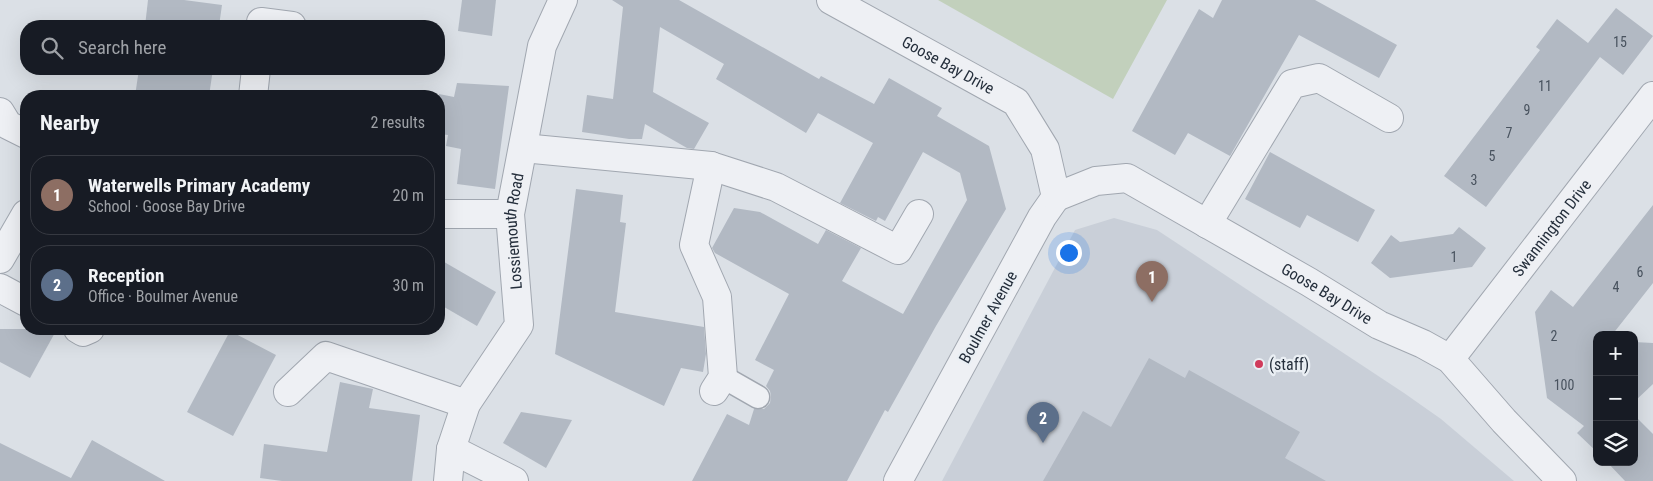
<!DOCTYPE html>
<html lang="en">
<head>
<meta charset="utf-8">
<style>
	:root { --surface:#171b24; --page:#20242c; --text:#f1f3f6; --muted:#9ea1a6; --line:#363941; --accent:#d03b5b }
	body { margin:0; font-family:"Roboto Condensed",sans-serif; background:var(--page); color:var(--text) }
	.controls { position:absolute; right:15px; bottom:15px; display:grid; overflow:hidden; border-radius:10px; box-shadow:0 5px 20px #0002 }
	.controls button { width:45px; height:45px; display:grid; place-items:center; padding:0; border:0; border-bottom:1px solid var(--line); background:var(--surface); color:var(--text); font:25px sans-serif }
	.you { position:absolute; left:1068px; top:252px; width:18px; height:18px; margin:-12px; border:4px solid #fff; border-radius:50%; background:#1a73e8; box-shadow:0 0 0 8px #1a73e833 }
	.badge { display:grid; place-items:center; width:32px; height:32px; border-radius:50%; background:var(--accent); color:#fff; font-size:16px; font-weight:700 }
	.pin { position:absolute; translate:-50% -41px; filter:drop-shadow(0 1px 2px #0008) }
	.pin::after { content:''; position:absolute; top:26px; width:18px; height:15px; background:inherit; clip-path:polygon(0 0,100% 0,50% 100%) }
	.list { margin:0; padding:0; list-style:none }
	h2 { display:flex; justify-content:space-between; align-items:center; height:65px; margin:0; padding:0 20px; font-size:21px }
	h2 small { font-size:16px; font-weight:400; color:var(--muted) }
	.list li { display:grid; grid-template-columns:32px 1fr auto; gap:15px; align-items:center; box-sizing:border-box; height:80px; margin:0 10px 10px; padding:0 10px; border:1px solid var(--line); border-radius:20px }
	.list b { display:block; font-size:19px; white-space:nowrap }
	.list p { margin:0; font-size:16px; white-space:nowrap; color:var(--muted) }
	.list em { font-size:16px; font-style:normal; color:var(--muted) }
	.icon { flex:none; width:28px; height:28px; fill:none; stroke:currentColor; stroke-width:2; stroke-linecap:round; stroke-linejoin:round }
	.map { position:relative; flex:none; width:1653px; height:481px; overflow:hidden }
	.search { position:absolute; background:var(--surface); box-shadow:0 5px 20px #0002; left:20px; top:20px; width:425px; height:55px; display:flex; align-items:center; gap:12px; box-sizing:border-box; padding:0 18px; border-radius:20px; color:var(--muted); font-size:19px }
	.panel { position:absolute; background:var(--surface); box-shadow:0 5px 20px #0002; left:20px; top:90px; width:425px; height:245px; border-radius:20px }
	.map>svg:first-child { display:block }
	.built { fill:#c9cfd8 }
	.green { fill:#c2d0bc }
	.building { fill:#b2b9c3 }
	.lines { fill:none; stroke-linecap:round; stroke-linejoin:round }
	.service-casing { stroke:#a1a7b0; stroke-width:25 }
	.minor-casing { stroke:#a1a7b0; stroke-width:30 }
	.service { stroke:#eef0f4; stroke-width:22 }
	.minor { stroke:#eef0f4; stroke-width:28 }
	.poi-dot { fill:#d03b5b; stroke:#eaeff4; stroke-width:2 }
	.labels { text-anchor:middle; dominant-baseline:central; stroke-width:4.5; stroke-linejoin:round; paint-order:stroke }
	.number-label { font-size:14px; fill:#48525e }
	.street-label { font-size:16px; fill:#252f3c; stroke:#eaeff4 }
	.poi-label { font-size:16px; fill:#252f3c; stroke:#eaeff4; text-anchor:start }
</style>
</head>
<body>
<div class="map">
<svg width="1653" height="481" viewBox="0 0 1653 481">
	<rect width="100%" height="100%" fill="#dbe0e6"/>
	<path class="built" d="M1114 218 1157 230 1404 393 1441 419 1514 481H942L1075 230Z"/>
	<path class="green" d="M938 0H1167L1113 99Z"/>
	<g class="building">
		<path d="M148 0H184L222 5 219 26H145Z"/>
		<path d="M462 0H496L492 36 458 31Z"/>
		<path d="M612 0H679L819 79 821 76 874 104 889 78 942 108 937 116 989 146 1006 209 936 326 888 412 885 410 847 481H692L727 414 749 425 754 409H764L770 403 771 396 770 391 766 386 774 370 755 360 789 294 715 253 712 248 734 208 760 212 818 244 826 230 861 248 842 281 903 314 967 200 960 173 923 152 885 221 878 217 876 221 840 203 873 143 818 113 806 133 716 79 724 64 660 27 653 92 709 123 694 149 687 148 645 124 642 139H629L582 132 587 95 613 99 623 7Z"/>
		<path d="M1222 0H1315L1397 45 1379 78 1299 35 1230 156 1188 133 1175 155 1132 131 1199 9 1213 18Z"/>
		<path d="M1616 8 1653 36 1623 75 1600 57 1486 207 1444 176 1540 50 1536 47 1557 19 1588 43Z"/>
		<path d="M139 69H213L209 96H135Z"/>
		<path d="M457 83 509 86 495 189 457 184 461 149 446 146 448 135 439 134V94L454 97Z"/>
		<path d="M1270 152 1375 210 1358 242 1307 215 1300 228 1245 199Z"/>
		<path d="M576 189 623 195 620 222 626 223 615 312 704 327 706 354 703 372 681 368 664 406 555 354Z"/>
		<path d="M1653 205V283L1612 335H1597V452L1577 433 1584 426 1547 398 1535 312 1551 290 1573 307Z"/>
		<path d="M1459 227 1486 248 1472 267 1390 278 1371 263 1391 235 1400 242 1453 234Z"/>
		<path d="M439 259 496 292 477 326 439 304Z"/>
		<path d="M0 329H57L30 378 0 362Z"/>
		<path d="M230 331 276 355 233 436 187 412Z"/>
		<path d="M1634 342 1653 343V384L1634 402Z"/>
		<path d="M1149 358 1185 378 1189 370 1300 432 1285 458 1326 481H1043L1083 411 1111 427Z"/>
		<path d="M340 382 373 389 369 408 420 415 412 481H282L260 478 264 444 327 452Z"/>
		<path d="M521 412 572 420 546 468 503 443Z"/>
		<path d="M1634 415 1653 434V481H1625L1607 462H1634Z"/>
		<path d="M92 440 165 481H0V443L71 478Z"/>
	</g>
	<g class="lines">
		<defs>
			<path id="service" d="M723 377 758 397"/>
			<g id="minor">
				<path id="s1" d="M831 0 1016 102 1045 149 1056 197 1042 217 898 481"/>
				<path d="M261 22 292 26"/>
				<path d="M253 96 256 69"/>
				<path d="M0 112 8 125 26 134"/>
				<path d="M523 148 711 166 694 245 717 297 723 377 714 391"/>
				<path d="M711 166 776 187 898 250 919 214"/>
				<path id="s2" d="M1056 197 1096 181 1127 178 1309 282 1379 325 1423 344 1450 359 1504 421 1562 481"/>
				<path d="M439 214H510"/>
				<path d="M1207 224 1292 84 1319 78 1389 118"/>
				<path d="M0 259 26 214"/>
				<path d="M0 288 26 302"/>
				<path d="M78 329 83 332 90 329"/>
				<path id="s3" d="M1450 359 1653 96"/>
				<path d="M288 392 326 356 466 404"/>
				<path d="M451 449 514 481"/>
				<path id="s4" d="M448 481 451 449 466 404 519 325 510 214 542 46 563 0"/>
			</g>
		</defs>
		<use href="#service" class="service-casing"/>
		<use href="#minor" class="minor-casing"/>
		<use href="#service" class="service"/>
		<use href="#minor" class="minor"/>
	</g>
	<circle class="poi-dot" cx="1259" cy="364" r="5"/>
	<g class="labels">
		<g class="number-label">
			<text x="1620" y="42">15</text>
			<text x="1545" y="86">11</text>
			<text x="1527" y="110">9</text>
			<text x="1509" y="133">7</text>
			<text x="1492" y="156">5</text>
			<text x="1474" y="180">3</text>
			<text x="1454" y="257">1</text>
			<text x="1640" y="272">6</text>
			<text x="1616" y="287">4</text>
			<text x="1554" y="336">2</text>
			<text x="1564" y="385">100</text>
		</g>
		<g class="street-label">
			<text stroke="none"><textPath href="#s1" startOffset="134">Goose Bay Drive</textPath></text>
			<text stroke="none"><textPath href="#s3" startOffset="166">Swannington Drive</textPath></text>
			<text stroke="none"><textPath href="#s4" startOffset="269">Lossiemouth Road</textPath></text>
			<text stroke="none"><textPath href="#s2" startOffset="305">Goose Bay Drive</textPath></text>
			<text transform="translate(988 317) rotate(-61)">Boulmer Avenue</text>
		</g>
		<g class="poi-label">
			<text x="1269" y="364">(staff)</text>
		</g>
	</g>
</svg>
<div class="controls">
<button>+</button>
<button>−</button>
<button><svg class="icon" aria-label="layers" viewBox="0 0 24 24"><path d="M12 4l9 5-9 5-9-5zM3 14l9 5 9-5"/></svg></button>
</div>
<div class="you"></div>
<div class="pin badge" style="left:1152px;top:302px;background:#8d6e63">1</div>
<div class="pin badge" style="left:1043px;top:443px;background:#5c6f8a">2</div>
<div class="search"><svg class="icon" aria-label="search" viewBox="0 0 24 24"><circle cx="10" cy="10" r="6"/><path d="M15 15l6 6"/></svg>Search here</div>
<section class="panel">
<h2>Nearby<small>2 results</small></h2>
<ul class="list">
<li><span class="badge" style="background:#8d6e63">1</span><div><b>Waterwells Primary Academy</b><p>School · Goose Bay Drive</p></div><em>20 m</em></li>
<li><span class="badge" style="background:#5c6f8a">2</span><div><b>Reception</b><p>Office · Boulmer Avenue</p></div><em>30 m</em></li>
</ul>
</section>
</div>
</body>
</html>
